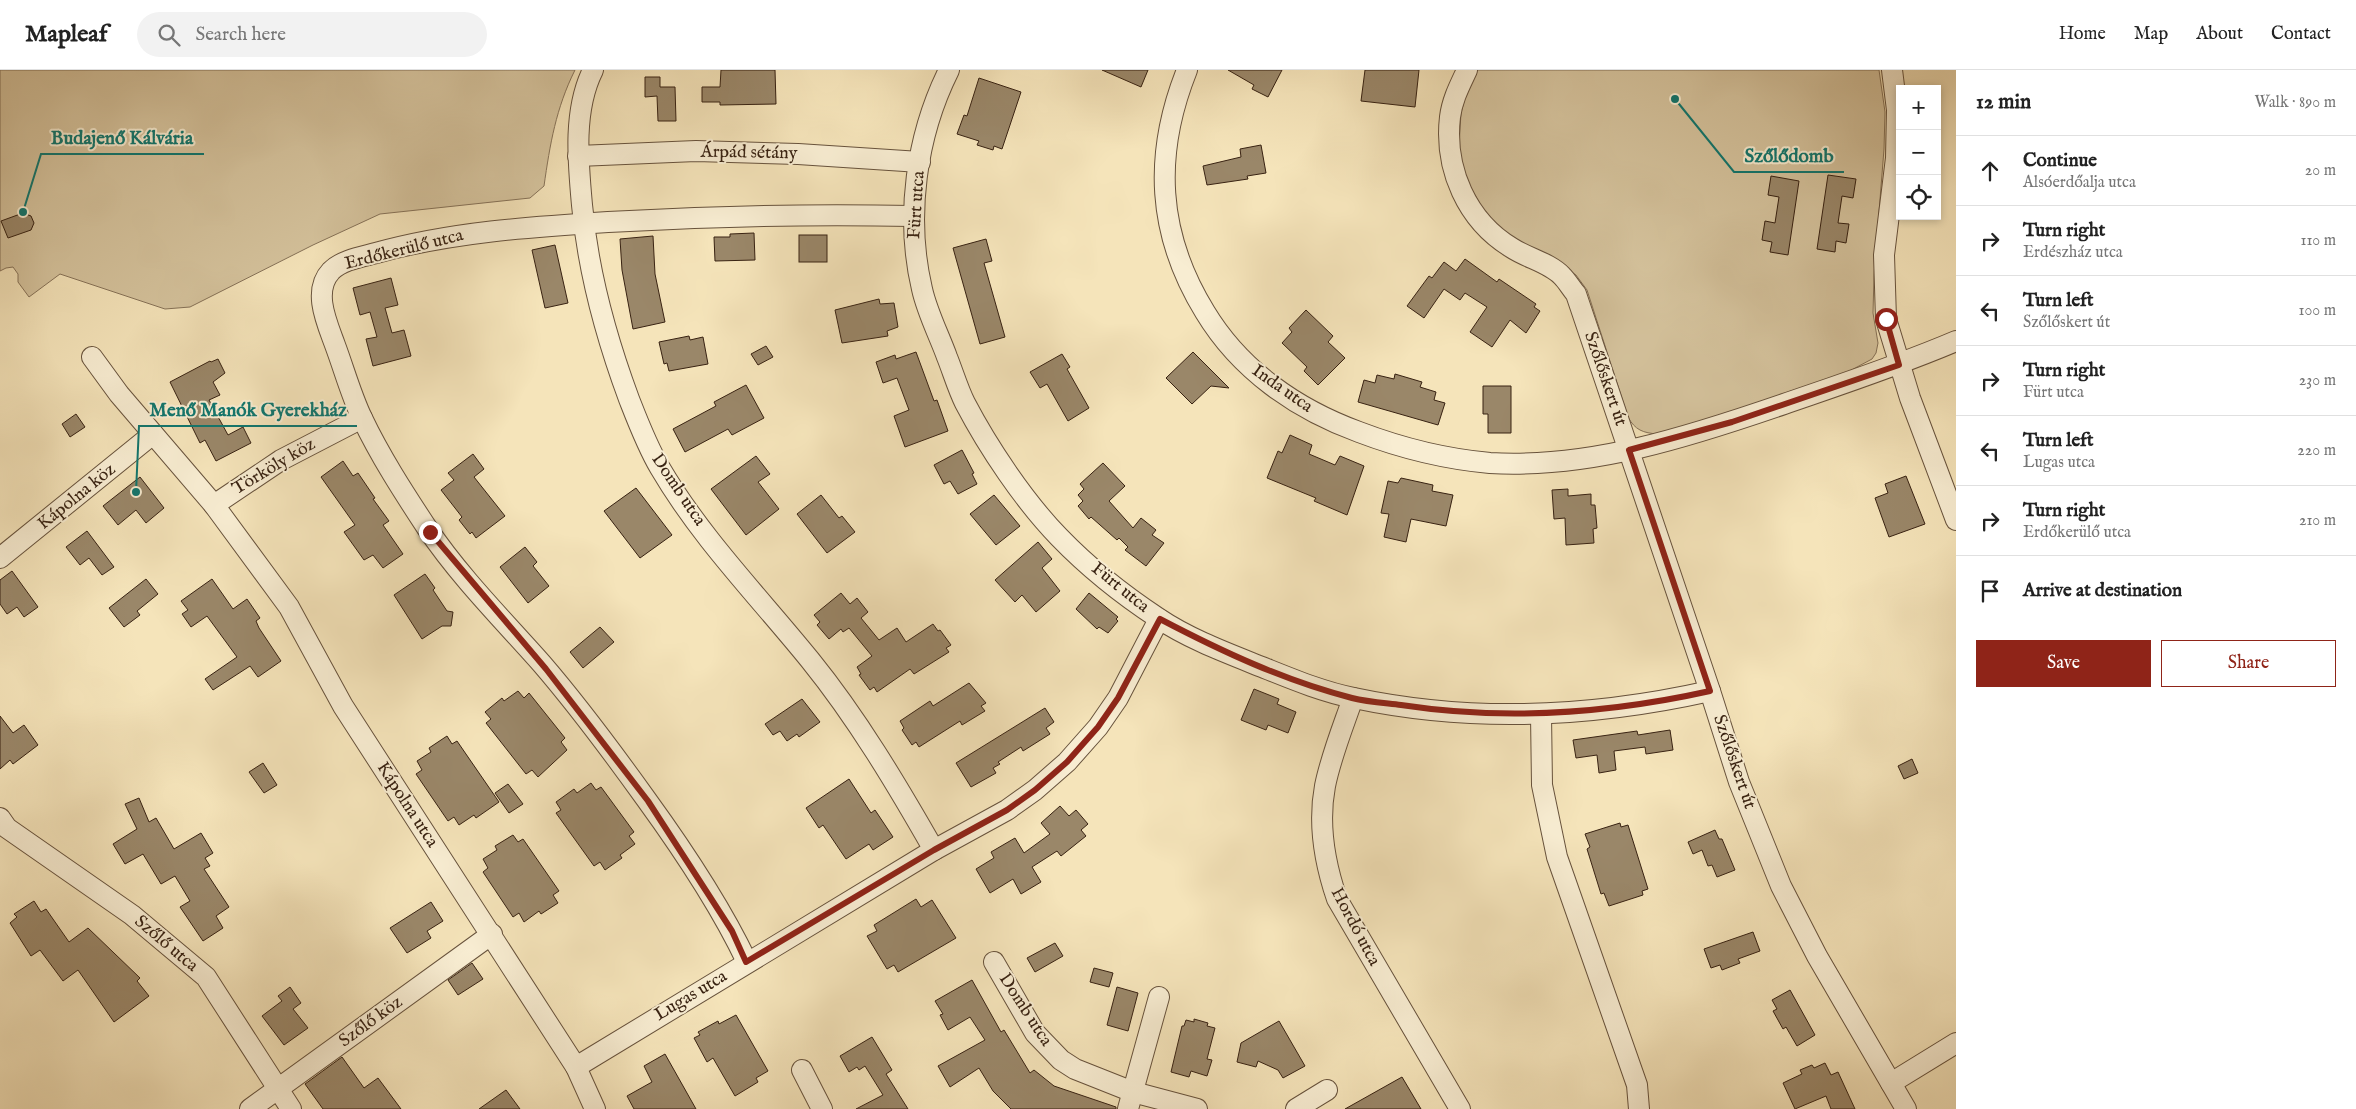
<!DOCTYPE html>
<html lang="en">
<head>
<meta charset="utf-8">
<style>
	:root { --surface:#fff; --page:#f2f2f2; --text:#222; --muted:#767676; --line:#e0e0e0; --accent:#8f2418 }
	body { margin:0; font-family:"IM FELL English",serif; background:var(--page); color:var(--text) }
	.controls { position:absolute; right:15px; top:15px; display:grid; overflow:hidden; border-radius:0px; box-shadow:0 2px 8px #0003 }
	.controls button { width:45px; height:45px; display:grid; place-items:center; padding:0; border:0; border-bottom:1px solid var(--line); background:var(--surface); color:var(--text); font:25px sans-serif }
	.stop { position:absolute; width:15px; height:15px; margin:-11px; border:4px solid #8f2418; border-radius:50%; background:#fff }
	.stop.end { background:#8f2418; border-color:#fff; box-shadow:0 1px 5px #0008 }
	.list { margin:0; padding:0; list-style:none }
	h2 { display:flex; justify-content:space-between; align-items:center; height:65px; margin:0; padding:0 20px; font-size:21px }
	h2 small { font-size:16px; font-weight:400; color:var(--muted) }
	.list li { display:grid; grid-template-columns:32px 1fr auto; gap:15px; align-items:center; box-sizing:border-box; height:70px; padding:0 20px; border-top:1px solid var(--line) }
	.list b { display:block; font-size:19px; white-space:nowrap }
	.list p { margin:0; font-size:16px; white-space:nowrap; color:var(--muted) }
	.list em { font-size:16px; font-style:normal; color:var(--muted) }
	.actions { display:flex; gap:10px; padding:15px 20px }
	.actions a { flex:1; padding:11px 0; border:1px solid var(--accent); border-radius:0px; text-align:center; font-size:18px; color:var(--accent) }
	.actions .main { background:var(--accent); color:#fff }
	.icon { flex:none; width:28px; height:28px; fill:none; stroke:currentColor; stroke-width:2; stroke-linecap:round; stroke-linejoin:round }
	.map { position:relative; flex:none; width:1956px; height:1039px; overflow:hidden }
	header { display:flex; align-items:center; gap:30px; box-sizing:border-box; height:70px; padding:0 25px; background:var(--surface); border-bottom:1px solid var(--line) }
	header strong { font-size:24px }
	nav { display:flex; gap:28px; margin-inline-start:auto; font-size:18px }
	.search { width:350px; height:45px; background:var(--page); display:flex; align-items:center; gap:12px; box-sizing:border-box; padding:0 18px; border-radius:28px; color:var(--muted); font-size:19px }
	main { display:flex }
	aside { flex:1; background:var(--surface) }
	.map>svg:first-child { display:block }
	.green { fill:#d5c39d; stroke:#867258 }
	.building { fill:#9a8769; stroke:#382212 }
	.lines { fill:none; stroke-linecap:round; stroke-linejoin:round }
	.minor-casing { stroke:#67523c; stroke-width:22 }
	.minor { stroke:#f8edd2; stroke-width:20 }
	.route { stroke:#8f2418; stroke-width:6 }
	.labels { text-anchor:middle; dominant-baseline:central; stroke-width:4; stroke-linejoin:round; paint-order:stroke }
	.street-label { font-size:18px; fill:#382212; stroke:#f8edd2 }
	.leader { fill:none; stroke:#0f766e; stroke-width:2 }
	.callout-dot { fill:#0f766e; stroke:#f8edd2; stroke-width:2 }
	.callout-label { font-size:19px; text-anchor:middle; font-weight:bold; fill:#0f766e; stroke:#f8edd2; stroke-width:4; stroke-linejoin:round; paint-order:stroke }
</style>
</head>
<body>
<header>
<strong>Mapleaf</strong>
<div class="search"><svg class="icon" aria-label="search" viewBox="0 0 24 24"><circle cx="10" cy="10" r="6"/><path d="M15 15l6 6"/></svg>Search here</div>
<nav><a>Home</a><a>Map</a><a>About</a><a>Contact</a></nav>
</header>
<main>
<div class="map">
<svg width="1956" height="1039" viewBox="0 0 1956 1039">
	<rect width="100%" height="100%" fill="#f5e4ba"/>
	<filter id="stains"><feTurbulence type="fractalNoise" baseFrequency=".004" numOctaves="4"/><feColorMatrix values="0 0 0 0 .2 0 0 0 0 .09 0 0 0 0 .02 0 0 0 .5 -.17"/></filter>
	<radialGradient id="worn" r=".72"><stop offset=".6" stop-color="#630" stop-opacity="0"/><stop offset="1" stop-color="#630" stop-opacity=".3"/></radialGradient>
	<g class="green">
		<path d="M0 0H575C556 38 550 74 544 116L530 128 380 144 313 175 190 237 165 239 60 204 29 227 18 212V204L13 197 6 198 0 201Z"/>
		<path d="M1477 0H1879L1885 42 1884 79 1874 205 1873 243 1878 273 1876 283 1872 289 1844 304 1805 319 1658 364C1643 363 1635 360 1628 347L1587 220 1576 205 1555 191 1517 174 1489 150 1462 102 1459 76 1461 43 1469 13Z"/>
	</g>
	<g class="building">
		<path d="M721 0H775L776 34 720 35V32H702V17H720Z"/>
		<path d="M1102 0H1148L1141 17Z"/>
		<path d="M1228 0H1282L1268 27 1252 19 1254 15Z"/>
		<path d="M1365 0H1419L1415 37 1361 31Z"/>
		<path d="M645 7H660V17H675L676 51H658L657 26 645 27Z"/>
		<path d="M979 8 1021 22 1002 79 994 76 993 80 977 75 979 71 957 64 964 45 967 46Z"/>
		<path d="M1261 75 1266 103 1247 106 1248 109 1207 115 1203 96 1241 87 1240 79Z"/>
		<path d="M1828 105 1856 109 1853 128 1842 126 1838 153 1849 154 1846 173 1836 171 1835 182 1817 179Z"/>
		<path d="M1771 106 1799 111 1788 185 1770 182 1772 172 1762 170 1765 151 1775 153 1779 127 1768 125Z"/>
		<path d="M23 143 31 146 34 153 31 160 8 168 1 151Z"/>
		<path d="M754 163 755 190 715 191 714 167H730V164Z"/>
		<rect x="799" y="165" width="28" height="27"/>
		<path d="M653 166 655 204 665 252 633 259 622 200 620 169Z"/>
		<path d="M986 169 992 191 984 193 1005 267 980 274 953 178Z"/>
		<path d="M555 175 568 233 545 238 532 180Z"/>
		<path d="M1465 189 1497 212 1499 209 1536 234 1534 237 1540 241 1526 263 1510 250 1492 277 1470 262 1487 237 1465 223 1460 230 1444 219 1424 248 1407 236 1429 206 1432 208 1444 192 1456 201Z"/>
		<path d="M391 208 398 235 385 238 392 263 404 260 411 286 373 296 366 269 377 267 370 242 360 245 353 218Z"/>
		<path d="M879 229 880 234 894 233 898 257 887 261 888 266 842 273 835 240Z"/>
		<path d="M1306 240 1333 266 1328 272 1345 288 1318 315 1304 301 1307 297 1282 273 1292 262 1289 258Z"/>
		<path d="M689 266 690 270 703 267 708 294 669 301 667 293 664 294 659 272Z"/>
		<path d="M766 276 773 287 758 295 751 284Z"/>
		<path d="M916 282 934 331 937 330 948 361 905 377 894 346 909 340 897 308 883 313 876 292 895 285 896 289Z"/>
		<path d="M1193 282 1229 318 1211 316 1192 334 1166 308Z"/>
		<path d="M1062 284 1070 297 1067 299 1089 338 1068 351 1047 314 1040 318 1030 302Z"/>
		<path d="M218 289 225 303 213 312 220 325 209 330 228 365 243 357 251 373 216 391 205 370 200 373 170 312 210 291 211 292Z"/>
		<path d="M1395 304 1422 312 1420 317 1436 322 1434 330 1445 333 1438 355 1358 332 1364 310 1375 313 1377 305 1394 309Z"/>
		<path d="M746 315 764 348 732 365 728 359 685 382 673 359 716 336 714 332Z"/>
		<path d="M1483 316H1511V363H1488V344H1483Z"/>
		<path d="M76 344 85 357 70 367 62 354Z"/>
		<path d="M1290 365 1312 375 1309 384 1335 395 1340 386 1364 396 1347 445 1314 431 1316 428 1267 408 1278 381 1282 383Z"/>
		<path d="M962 380 974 403 972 404 977 414 958 424 950 411 944 414 934 395Z"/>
		<path d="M473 384 484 399 474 407 505 446 476 468 472 462 470 464 459 450 462 447 441 420 454 410 448 403Z"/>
		<path d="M756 386 770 404 758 412 779 439 746 465 711 419Z"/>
		<path d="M343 391 353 406 358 403 375 428 373 429 389 451 383 455 403 484 383 498 373 485 364 490 344 462 355 455 321 407Z"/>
		<path d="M1103 393 1125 416 1109 431 1133 458 1141 448 1156 460 1152 465 1164 473 1146 496 1125 480 1128 477 1119 468 1117 470 1091 447 1089 449 1078 436 1083 431 1078 425 1084 419 1080 414Z"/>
		<path d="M1906 406 1925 454 1889 467 1875 428 1888 423 1885 414Z"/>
		<path d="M140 407 164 438 146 453 136 440 118 455 103 436Z"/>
		<path d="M1401 408 1433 415 1432 421 1453 425 1446 456 1411 449 1406 472 1384 467 1389 444 1381 443 1388 411 1398 413Z"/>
		<path d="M636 418 672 465 640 488 604 441Z"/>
		<path d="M1568 419V426L1591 424V435H1595L1597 458 1593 459 1594 473 1566 475 1565 448 1554 449 1552 420Z"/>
		<path d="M821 425 839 448 842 446 855 462 827 483 797 444Z"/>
		<path d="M994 425 1020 456 996 475 970 444Z"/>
		<path d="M87 461 114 497 102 505 89 488 80 495 66 477Z"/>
		<path d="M1038 472 1052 489 1042 498 1060 521 1036 542 1022 525 1015 532 995 510Z"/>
		<path d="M525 477 537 492 533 496 549 516 528 533 500 497Z"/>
		<path d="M12 501 38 537 24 547 17 537 7 544 0 534V510Z"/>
		<path d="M425 504 435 518 433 520 447 541 453 542 451 556H442L422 569 394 525Z"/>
		<path d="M146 509 158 524 137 541 140 545 124 557 109 538Z"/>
		<path d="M212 509 233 539 247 529 260 548 256 551 259 558 281 591 258 607 250 596 213 620 205 609 237 587 207 546 191 557 182 544 188 540 181 531Z"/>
		<path d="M841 523 850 534 857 528 868 542 861 548 879 570 897 558 906 572 933 554 938 561 940 560 951 575 946 578 949 582 914 604 910 599 877 622 874 617 870 620 859 605 861 604 857 597 872 586 849 558 843 562 841 559 829 569 817 555 820 552 814 545Z"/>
		<path d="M1089 523 1118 547 1116 549 1118 551 1108 563 1099 557 1097 559 1076 539Z"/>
		<path d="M600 557 614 572 583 598 570 582Z"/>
		<path d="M969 613 986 633 981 636 985 641 962 655 960 651 919 677 916 672 912 675 902 660 904 658 900 651 930 631 933 636Z"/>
		<path d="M1254 619 1279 629 1277 634 1296 642 1288 663 1268 655 1266 660 1241 650Z"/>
		<path d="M518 621 524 628 529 623 565 668 561 672 567 680 538 707 532 700 526 704 486 653 491 649 485 642 502 628 504 631Z"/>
		<path d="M802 629 820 652 799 667 797 664 787 671 780 661 773 665 765 654Z"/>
		<path d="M1045 638 1054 652 1046 658 1050 664 1023 681 1021 677 998 692 1000 694 993 698 996 703 971 717 956 693Z"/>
		<path d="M0 646 13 663 24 655 38 675 13 694 10 690 0 699Z"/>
		<path d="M1670 660 1673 680 1646 684 1645 677 1614 681 1616 700 1599 703 1597 685 1576 688 1573 670 1637 661 1638 665Z"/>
		<path d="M447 666 452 674 457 671 499 732 476 748 474 745 459 755 454 747 448 751 416 704 422 700 417 691 431 682 429 678Z"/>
		<path d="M1912 689 1918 703 1904 709 1898 696Z"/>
		<path d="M263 693 277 715 264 723 249 702Z"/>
		<path d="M849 709 871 743 875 740 893 767 873 780 869 774 846 789 823 755 819 758 806 738Z"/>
		<path d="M591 713 596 720 601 717 634 762 629 766 635 774 620 785 622 788 605 800 600 792 594 796 556 743 561 740 556 732 574 719 577 723Z"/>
		<path d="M508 714 523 734 509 743 495 723Z"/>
		<path d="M139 728 149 752 156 748 174 779 201 763 213 783 205 788 210 796 204 799 229 837 216 846 223 858 203 871 180 837 190 831 175 806 161 814 143 784 125 794 113 774 137 759 125 734Z"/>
		<path d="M1060 736 1069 746 1076 740 1088 754 1081 760 1086 766 1061 786 1057 781 1032 797 1041 812 1021 824 1013 809 990 823 976 799 994 788 991 782 1015 768 1024 783 1050 764 1041 753Z"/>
		<path d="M1620 753 1621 757 1628 755 1648 819 1642 821 1643 825 1609 836 1604 823 1601 824 1587 779 1590 777 1585 764Z"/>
		<path d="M1715 760 1719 769H1722L1735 800 1717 807 1712 795 1708 796 1702 780 1693 784 1688 772Z"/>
		<path d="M513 765 518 772 523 769 559 821 553 825 558 833 541 844 539 841 524 852 519 843 513 847 483 802 488 798 483 789 497 780 495 776Z"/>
		<path d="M916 829 921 837 932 830 956 868 898 902 894 895 887 899 867 866 877 861 874 855Z"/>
		<path d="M34 831 41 842 46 839 69 872 88 858 140 908 137 911 149 926 114 952 78 900 63 911 40 880 31 886 10 853 17 847 14 844Z"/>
		<path d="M431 832 443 851 427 861 431 868 407 883 390 858Z"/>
		<path d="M1753 862 1760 881 1738 889 1740 893 1722 900 1720 895 1711 898 1704 879Z"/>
		<path d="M1055 873 1063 886 1035 902 1027 888Z"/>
		<path d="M472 893 483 909 458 925 448 910Z"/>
		<path d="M1094 898 1113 903 1109 917 1090 912Z"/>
		<path d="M972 910 1001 962 1004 960 1030 1003 1034 1000 1054 1016 1116 1037V1039H1011L993 1021 979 998 950 1017 938 996 985 970 970 947 948 960 940 945 943 944 935 931Z"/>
		<path d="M290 917 301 933 293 939 308 958 284 975 262 946 282 931 278 926Z"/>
		<path d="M1117 917 1138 923 1128 961 1107 955Z"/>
		<path d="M1790 920 1815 965 1797 976 1786 957 1783 959 1773 941 1777 939 1772 930Z"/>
		<path d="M736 945 768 1001 756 1008 758 1012 735 1026 713 988 707 992 694 968 700 965 698 962 718 951 719 954Z"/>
		<path d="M1194 949 1208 953 1207 956 1215 958 1207 989 1212 990 1207 1006 1191 1001 1189 1007 1171 1002 1182 956H1184L1186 950 1194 952Z"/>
		<path d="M1279 951 1305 996 1283 1008 1278 1000 1258 991 1256 997 1237 992 1241 973Z"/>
		<path d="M872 967 892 1000 886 1004 908 1039H856L883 1025 865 996 859 1000 857 997 849 1002 840 986Z"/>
		<path d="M665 984 696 1039H634L627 1026 652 1012 644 996Z"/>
		<path d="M342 987 364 1018 378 1008 401 1039H323L305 1014Z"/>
		<path d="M1825 993 1831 1005 1838 1002 1855 1039H1831L1826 1026 1795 1039 1783 1013 1802 1004 1800 1000 1812 995 1814 998Z"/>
		<path d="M1402 1007 1421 1039H1345Z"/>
		<path d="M506 1020 520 1039H479Z"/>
	</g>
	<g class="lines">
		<defs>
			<g id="minor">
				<path d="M593 0C573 40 578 91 582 135 588 201 606 267 629 329 638 352 647 376 660 398 701 468 759 527 810 590 857 648 897 715 934 780"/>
				<path d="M949 0C916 66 905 147 922 219 927 242 939 265 947 287 953 302 958 319 965 333 988 377 1024 431 1059 467 1088 497 1123 525 1158 548 1189 569 1227 583 1262 597 1292 609 1323 622 1354 628 1472 653 1594 647 1710 621"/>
				<path d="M1187 0C1153 85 1157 164 1205 242 1240 300 1296 339 1359 362 1401 378 1445 389 1490 393 1590 399 1691 366 1784 334 1842 314 1900 295 1956 271"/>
				<path d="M1467 0C1460 15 1452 30 1450 47 1444 99 1467 151 1512 178 1527 188 1550 193 1562 206 1567 211 1571 218 1576 224L1710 621 1739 712 1781 816 1817 886 1906 1039"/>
				<path d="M1892 0 1897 40 1896 88 1884 185 1886 249 1910 328 1956 450"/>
				<path d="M578 86 696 81 798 84 920 92"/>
				<path d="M92 287 119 324 214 435 289 537 343 636 576 997 595 1039"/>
				<path d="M214 435 281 390 362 348"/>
				<path d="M0 488 153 364"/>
				<path d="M1353 628C1343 657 1331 686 1325 716 1318 753 1325 794 1337 829L1460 1039"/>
				<path d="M1541 645 1542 715 1557 787 1637 1015 1639 1039"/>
				<path d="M0 748 7 758 132 845 206 907 291 1039"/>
				<path d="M747 892C720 835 683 780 646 729 613 683 579 637 542 594 503 550 460 507 427 458 404 423 380 386 362 348 351 325 344 299 335 275 327 253 312 221 331 201 342 190 361 187 376 183 452 162 530 157 608 152 710 146 811 144 913 146"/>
				<path d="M994 892 1035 963 1061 990 1075 999 1133 1022 1197 1039"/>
				<path d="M576 997 934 780 1007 740 1035 720 1067 692 1098 657 1118 628 1159 549"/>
				<path d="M802 1000 822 1039"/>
				<path d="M1891 1013 1956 973"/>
				<path d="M250 1039 492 864"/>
				<path d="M1128 1039 1159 927"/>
				<path d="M1296 1039 1327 1020"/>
			</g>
		</defs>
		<use href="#minor" class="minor-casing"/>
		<use href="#minor" class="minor"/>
	</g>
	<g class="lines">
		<path class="route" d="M430 462 546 599 648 731 732 861 746 892 934 780 1007 740 1035 720 1067 692 1098 657 1118 628 1160 549C1221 581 1285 611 1352 628 1368 632 1385 633 1401 635 1506 651 1607 644 1710 621L1629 380 1732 352 1899 295 1886 249"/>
	</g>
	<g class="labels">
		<g class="street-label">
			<text transform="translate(749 83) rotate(1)">Árpád sétány</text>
			<text transform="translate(917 135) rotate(-86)">Fürt utca</text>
			<text transform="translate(404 180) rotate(-14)">Erdőkerülő utca</text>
			<text transform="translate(1605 309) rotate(71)">Szőlőskert út</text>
			<text transform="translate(1282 319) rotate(35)">Inda utca</text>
			<text transform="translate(274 397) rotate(-31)">Törköly köz</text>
			<text transform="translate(678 420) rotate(56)">Domb utca</text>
			<text transform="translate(77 427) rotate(-39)">Kápolna köz</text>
			<text transform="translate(1120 518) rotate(39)">Fürt utca</text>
			<text transform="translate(1734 692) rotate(71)">Szőlőskert út</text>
			<text transform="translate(407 735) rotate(57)">Kápolna utca</text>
			<text transform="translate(1355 857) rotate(62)">Hordó utca</text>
			<text transform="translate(166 874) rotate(40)">Szőlő utca</text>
			<text transform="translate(691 926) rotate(-31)">Lugas utca</text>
			<text transform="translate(1025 940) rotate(57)">Domb utca</text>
			<text transform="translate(371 952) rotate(-36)">Szőlő köz</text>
		</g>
	</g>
	<path class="leader" d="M23 142L41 84H204M1675 29L1734 102H1844M136 422L139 356H357"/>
	<g class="callout-dot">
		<circle cx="23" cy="142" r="5"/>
		<circle cx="1675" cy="29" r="5"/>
		<circle cx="136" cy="422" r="5"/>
	</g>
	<g class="callout-label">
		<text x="122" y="74">Budajenő Kálvária</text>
		<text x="1789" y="92">Szőlődomb</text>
		<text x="248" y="346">Menő Manók Gyerekház</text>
	</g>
	<rect width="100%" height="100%" filter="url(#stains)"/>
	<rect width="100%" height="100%" fill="url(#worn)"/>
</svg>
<div class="controls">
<button>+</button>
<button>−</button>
<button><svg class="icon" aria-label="locate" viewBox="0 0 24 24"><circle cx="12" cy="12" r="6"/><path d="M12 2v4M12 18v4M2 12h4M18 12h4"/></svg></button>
</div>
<div class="stop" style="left:1886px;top:249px"></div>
<div class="stop end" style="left:430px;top:462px"></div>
</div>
<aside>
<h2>12 min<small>Walk · 890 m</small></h2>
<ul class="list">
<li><svg class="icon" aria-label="ahead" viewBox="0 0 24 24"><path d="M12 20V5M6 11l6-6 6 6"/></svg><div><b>Continue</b><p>Alsóerdőalja utca</p></div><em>20 m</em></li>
<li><svg class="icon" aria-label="right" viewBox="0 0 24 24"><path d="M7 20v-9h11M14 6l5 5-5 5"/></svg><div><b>Turn right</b><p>Erdészház utca</p></div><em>110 m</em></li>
<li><svg class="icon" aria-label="left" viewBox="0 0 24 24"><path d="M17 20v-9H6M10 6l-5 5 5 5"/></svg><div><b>Turn left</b><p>Szőlőskert út</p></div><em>100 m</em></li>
<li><svg class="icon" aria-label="right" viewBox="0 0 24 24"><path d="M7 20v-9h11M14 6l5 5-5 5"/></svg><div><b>Turn right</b><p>Fürt utca</p></div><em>230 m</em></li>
<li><svg class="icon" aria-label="left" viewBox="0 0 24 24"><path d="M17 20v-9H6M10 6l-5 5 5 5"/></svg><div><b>Turn left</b><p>Lugas utca</p></div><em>220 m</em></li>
<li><svg class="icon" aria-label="right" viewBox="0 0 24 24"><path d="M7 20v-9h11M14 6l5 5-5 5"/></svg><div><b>Turn right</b><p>Erdőkerülő utca</p></div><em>210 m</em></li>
<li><svg class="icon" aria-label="arrive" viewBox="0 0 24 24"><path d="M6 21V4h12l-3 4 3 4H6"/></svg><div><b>Arrive at destination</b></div></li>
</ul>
<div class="actions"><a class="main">Save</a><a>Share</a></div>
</aside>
</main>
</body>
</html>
